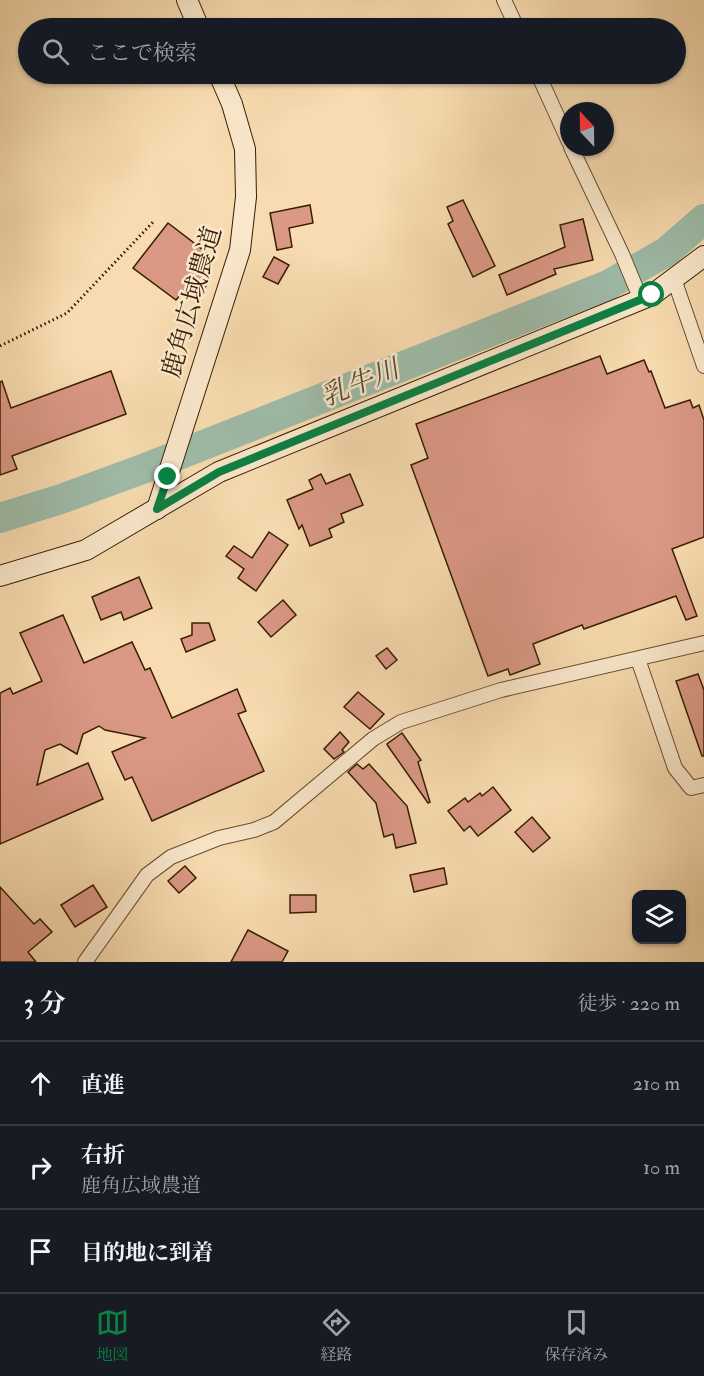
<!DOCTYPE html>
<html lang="ja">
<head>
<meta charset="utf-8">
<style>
	:root { --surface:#171b24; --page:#242831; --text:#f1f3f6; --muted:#9ea1a6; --line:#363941; --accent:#0b8043 }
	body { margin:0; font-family:"IM FELL Double Pica","Noto Serif JP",serif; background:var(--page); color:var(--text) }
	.controls { position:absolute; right:18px; bottom:18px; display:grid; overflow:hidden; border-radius:12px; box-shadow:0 2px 4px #0004 }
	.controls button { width:54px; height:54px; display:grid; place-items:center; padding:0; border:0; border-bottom:2px solid var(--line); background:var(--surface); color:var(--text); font:30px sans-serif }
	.compass { position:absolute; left:560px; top:102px; width:54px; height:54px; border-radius:50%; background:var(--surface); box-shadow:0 2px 4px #0004; rotate:338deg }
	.stop { position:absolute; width:18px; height:18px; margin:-14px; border:4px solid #0b8043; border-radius:50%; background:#fff }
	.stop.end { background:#0b8043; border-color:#fff; box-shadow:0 2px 6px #0008 }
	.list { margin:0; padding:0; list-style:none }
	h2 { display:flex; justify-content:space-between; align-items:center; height:78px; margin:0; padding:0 24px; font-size:26px }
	h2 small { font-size:20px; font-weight:400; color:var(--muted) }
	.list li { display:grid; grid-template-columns:39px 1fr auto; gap:18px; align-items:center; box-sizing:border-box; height:84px; padding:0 24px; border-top:2px solid var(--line) }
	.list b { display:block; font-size:22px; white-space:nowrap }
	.list p { margin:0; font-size:20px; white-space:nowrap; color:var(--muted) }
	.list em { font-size:20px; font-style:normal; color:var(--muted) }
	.icon { flex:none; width:33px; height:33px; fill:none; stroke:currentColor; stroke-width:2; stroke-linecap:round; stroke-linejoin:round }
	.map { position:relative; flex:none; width:704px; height:962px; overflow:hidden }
	.search { position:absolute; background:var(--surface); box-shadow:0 2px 4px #0004; left:18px; right:18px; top:18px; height:66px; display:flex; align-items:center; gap:15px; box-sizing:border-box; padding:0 21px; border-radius:33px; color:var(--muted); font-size:22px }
	.sheet { height:330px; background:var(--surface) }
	nav { display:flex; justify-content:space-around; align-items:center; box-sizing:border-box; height:84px; border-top:2px solid var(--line); background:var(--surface); font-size:16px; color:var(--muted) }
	nav a { display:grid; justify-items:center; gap:3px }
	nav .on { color:var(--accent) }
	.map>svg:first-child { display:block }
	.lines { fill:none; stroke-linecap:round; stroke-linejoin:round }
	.river { stroke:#9ebba8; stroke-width:30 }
	.building { fill:#da9885; stroke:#381e01; stroke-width:1.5 }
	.street-casing { stroke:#684d2d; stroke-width:16 }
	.secondary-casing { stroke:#381e01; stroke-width:22 }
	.path { stroke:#381e01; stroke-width:3; stroke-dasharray:1.5 3; stroke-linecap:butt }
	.street { stroke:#fae8cc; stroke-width:14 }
	.secondary { stroke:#fae8cc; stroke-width:20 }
	.route { stroke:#0b8043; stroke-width:8 }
	.labels { text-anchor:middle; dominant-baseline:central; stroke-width:5; stroke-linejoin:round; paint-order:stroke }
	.street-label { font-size:26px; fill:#381e01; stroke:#fae8cc }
	.water-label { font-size:27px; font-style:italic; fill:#574d33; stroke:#fae8cc }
</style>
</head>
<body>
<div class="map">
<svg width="704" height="962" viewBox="0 0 704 962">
	<rect width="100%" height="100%" fill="#f8dbb0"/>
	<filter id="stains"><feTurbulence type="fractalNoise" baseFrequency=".00333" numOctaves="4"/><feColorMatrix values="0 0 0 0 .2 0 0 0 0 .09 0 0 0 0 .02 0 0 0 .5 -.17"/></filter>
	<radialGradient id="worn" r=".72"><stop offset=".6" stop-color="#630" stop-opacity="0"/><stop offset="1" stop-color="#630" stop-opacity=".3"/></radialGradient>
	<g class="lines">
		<path class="river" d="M0 518 61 499 148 467 608 285 666 252 704 219"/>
	</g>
	<g class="building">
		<path d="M463 200 495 266 473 277 448 224 453 221 447 207Z"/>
		<path d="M310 205 313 223 289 228 292 247 277 250 270 213Z"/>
		<path d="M583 219 593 260 554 269 556 274 507 295 499 275 565 247 560 225Z"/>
		<path d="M168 223 211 256 199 271 210 275 204 291 189 284 176 300 133 268Z"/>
		<path d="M274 257 289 265 278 284 263 277Z"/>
		<path d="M600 356 607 374 644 360 649 372 651 371 665 408 690 400 693 408 699 405 704 420V537L672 549 697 616 686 620 676 596 584 629 582 625 533 644 540 664 510 675 508 669 488 676 411 465 428 458 416 424Z"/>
		<path d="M111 371 126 414 12 456 17 469 0 475V382L2 381 11 408Z"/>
		<path d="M321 474 326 484 350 474 363 505 341 514 344 522 329 529 332 537 310 546 302 525 299 529 287 500 313 489 309 480Z"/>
		<path d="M269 532 288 545 256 591 238 578 244 569 226 556 234 546 252 558Z"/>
		<path d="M139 577 152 608 124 620 121 612 101 620 92 597Z"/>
		<path d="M283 600 296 615 271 637 258 622Z"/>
		<path d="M63 615 84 663 132 642 145 670 150 668 172 718 237 689 246 711 238 714 264 771 152 821 132 777 125 780 112 752 145 738 105 730 99 726 83 734 77 754 60 744 45 750 37 785 88 763 103 799 0 844V693L10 688 13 694 42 681 20 633Z"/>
		<path d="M192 623H209L215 640 186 652 181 639 192 635Z"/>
		<path d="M387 648 397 660 386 669 376 656Z"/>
		<path d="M698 674 704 690V756H702L676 681Z"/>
		<path d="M358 692 384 714 370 729 344 707Z"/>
		<path d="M340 732 349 742 342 750 344 752 334 759 324 749Z"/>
		<path d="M402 733 421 760 418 762 430 802 428 803 388 746 387 744Z"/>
		<path d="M357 764 363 769 369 764 407 806 416 843 396 848 393 834 384 837 376 803 348 772Z"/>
		<path d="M493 787 511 810 478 836 470 826 464 831 448 811 465 798 468 802 480 793 482 796Z"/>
		<path d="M532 817 550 838 533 852 515 832Z"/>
		<path d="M185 866 196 878 179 893 168 881Z"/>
		<path d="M444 868 447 884 414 892 410 875Z"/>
		<path d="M93 885 107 907 75 927 61 905Z"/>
		<path d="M0 887 34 924 40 919 52 932 28 952 36 962H0Z"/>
		<path d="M290 895H316V912L290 913Z"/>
		<path d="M248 930 288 951 282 962H231Z"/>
	</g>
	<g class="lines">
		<defs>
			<g id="street">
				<path d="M504 0 517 28"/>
				<path d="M538 74 569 142"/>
				<path d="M571 147 622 254 641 300"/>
				<path d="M674 279 704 366"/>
				<path d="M638 659 675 768 691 788 704 785"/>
				<path d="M85 962 147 875 171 857 219 838 254 830 274 822 373 739 401 722 501 690 704 643"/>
			</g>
			<g id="secondary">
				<path d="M187 0 199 28"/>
				<path d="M157 509 240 250 246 197 245 149 232 104 219 74"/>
				<path d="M0 576 86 550 219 472 652 295 704 256"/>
			</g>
		</defs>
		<use href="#street" class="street-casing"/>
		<use href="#secondary" class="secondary-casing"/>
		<path class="path" d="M0 346 67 313 154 221"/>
		<use href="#street" class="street"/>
		<use href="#secondary" class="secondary"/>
	</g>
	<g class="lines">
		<path class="route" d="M168 477 157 509 219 472 652 295"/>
	</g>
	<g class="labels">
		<g class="street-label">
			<text transform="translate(192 302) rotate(-74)">鹿角広域農道</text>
		</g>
		<g class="water-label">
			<text transform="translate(360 383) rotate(-22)">乳牛川</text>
		</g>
	</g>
	<rect width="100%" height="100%" filter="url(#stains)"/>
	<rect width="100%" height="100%" fill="url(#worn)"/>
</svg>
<div class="controls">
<button><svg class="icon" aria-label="layers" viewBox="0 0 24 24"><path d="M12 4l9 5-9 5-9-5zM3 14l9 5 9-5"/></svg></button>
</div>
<svg class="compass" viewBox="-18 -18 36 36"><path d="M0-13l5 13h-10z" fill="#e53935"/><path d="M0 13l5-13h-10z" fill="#9ea1a6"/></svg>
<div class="stop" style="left:652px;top:295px"></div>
<div class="stop end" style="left:168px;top:477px"></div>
<div class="search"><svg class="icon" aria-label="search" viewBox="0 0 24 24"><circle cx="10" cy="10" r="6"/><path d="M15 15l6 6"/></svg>ここで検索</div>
</div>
<section class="sheet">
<h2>3 分<small>徒歩 · 220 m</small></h2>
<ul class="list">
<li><svg class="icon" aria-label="ahead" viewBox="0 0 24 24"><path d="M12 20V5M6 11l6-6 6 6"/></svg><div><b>直進</b></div><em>210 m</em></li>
<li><svg class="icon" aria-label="right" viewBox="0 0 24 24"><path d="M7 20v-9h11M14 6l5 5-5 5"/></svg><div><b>右折</b><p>鹿角広域農道</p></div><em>10 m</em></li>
<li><svg class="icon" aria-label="arrive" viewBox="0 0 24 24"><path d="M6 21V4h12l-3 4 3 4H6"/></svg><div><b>目的地に到着</b></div></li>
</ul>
</section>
<nav>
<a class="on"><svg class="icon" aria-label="map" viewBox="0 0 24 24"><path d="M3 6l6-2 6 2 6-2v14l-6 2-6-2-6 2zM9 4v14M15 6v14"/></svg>地図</a>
<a><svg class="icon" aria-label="directions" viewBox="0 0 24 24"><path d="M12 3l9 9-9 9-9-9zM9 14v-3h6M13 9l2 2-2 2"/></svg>経路</a>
<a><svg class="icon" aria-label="saved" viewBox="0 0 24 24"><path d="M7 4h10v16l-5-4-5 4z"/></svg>保存済み</a>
</nav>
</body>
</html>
